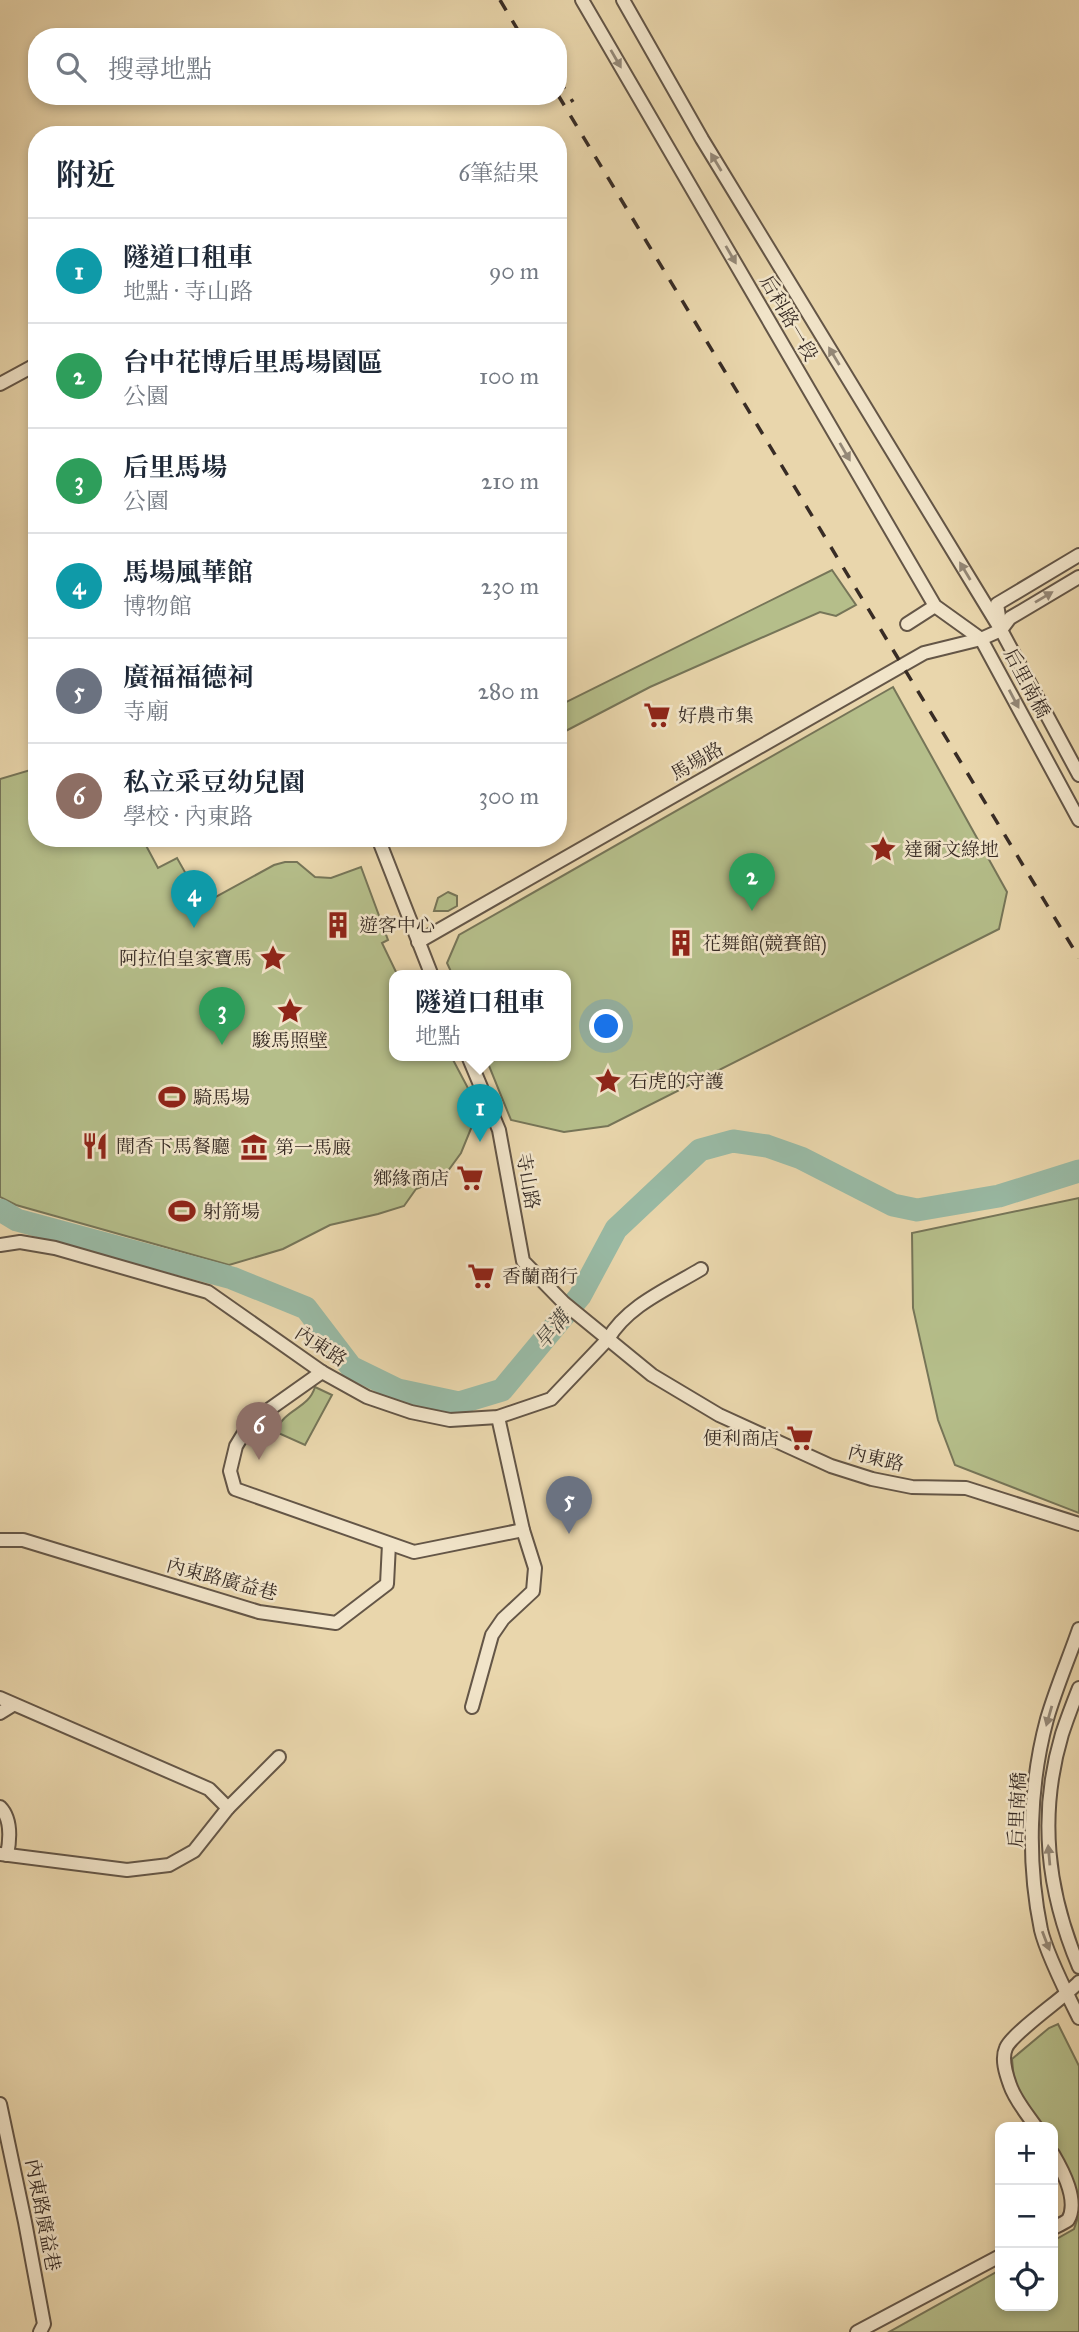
<!DOCTYPE html>
<html lang="zh-TW">
<head>
<meta charset="utf-8">
<style>
	:root { --surface:#fff; --page:#f6f6f7; --text:#1f2937; --muted:#747a83; --line:#e0e1e3; --accent:#7c3aed }
	body { margin:0; font-family:"IM FELL Great Primer","Noto Serif TC",serif; background:var(--page); color:var(--text) }
	.controls { position:absolute; right:21px; bottom:21px; display:grid; overflow:hidden; border-radius:14px; box-shadow:0 4px 10px #0003 }
	.controls button { width:63px; height:63px; display:grid; place-items:center; padding:0; border:0; border-bottom:2px solid var(--line); background:var(--surface); color:var(--text); font:35px sans-serif }
	.you { position:absolute; left:607px; top:1027px; width:24px; height:24px; margin:-18px; border:5px solid #fff; border-radius:50%; background:#1a73e8; box-shadow:0 0 0 10px #1a73e833 }
	.badge { display:grid; place-items:center; width:46px; height:46px; border-radius:50%; background:var(--accent); color:#fff; font-size:23px; font-weight:700 }
	.pin { position:absolute; translate:-50% -58px; filter:drop-shadow(0 2px 4px #0008) }
	.pin::after { content:''; position:absolute; top:37px; width:24px; height:21px; background:inherit; clip-path:polygon(0 0,100% 0,50% 100%) }
	.popup { position:absolute; left:389px; top:970px; width:182px; height:91px; box-sizing:border-box; display:grid; place-content:center; border-radius:14px; background:var(--surface); filter:drop-shadow(0 2px 5px #0005); font-size:23px; white-space:nowrap; color:var(--muted) }
	.popup b { font-size:26px; color:var(--text) }
	.popup::after { content:''; position:absolute; left:50%; top:100%; margin-left:-14px; border:14px solid transparent; border-top-color:var(--surface) }
	.list { margin:0; padding:0; list-style:none }
	h2 { display:flex; justify-content:space-between; align-items:center; height:91px; margin:0; padding:0 28px; font-size:30px }
	h2 small { font-size:23px; font-weight:400; color:var(--muted) }
	.list li { display:grid; grid-template-columns:46px 1fr auto; gap:21px; align-items:center; box-sizing:border-box; height:105px; padding:0 28px; border-top:2px solid var(--line) }
	.list b { display:block; font-size:26px; white-space:nowrap }
	.list p { margin:0; font-size:23px; white-space:nowrap; color:var(--muted) }
	.list em { font-size:23px; font-style:normal; color:var(--muted) }
	.icon { flex:none; width:38px; height:38px; fill:none; stroke:currentColor; stroke-width:2; stroke-linecap:round; stroke-linejoin:round }
	.map { position:relative; flex:none; width:1079px; height:2332px; overflow:hidden }
	.search { position:absolute; background:var(--surface); box-shadow:0 4px 10px #0003; left:28px; top:28px; width:539px; height:77px; display:flex; align-items:center; gap:18px; box-sizing:border-box; padding:0 24px; border-radius:28px; color:var(--muted); font-size:26px }
	.panel { position:absolute; background:var(--surface); box-shadow:0 4px 10px #0003; left:28px; top:126px; width:539px; height:721px; border-radius:28px }
	.map>svg:first-child { display:block }
	.green { fill:#b5be8a; stroke:#767558; stroke-width:2 }
	.lines { fill:none; stroke-linecap:round; stroke-linejoin:round }
	.river { stroke:#99baa5; stroke-width:23 }
	.minor-casing { stroke:#645647; stroke-width:16 }
	.minor { stroke:#f1e4c9; stroke-width:12 }
	.rail { stroke:#382c25; stroke-width:3.5; stroke-dasharray:12 12; stroke-linecap:butt }
	.oneway { fill:#948877 }
	.labels { text-anchor:middle; dominant-baseline:central; stroke-width:5; stroke-linejoin:round; paint-order:stroke }
	.street-label { font-size:19px; fill:#382c25; stroke:#f1e4c9 }
	.poi-label { font-size:19px; fill:#382c25; stroke:#f1e4c9; text-anchor:start }
	.water-label { font-size:21px; font-style:italic; fill:#4b483f; stroke:#f1e4c9 }
</style>
</head>
<body>
<div class="map">
<svg width="1079" height="2332" viewBox="0 0 1079 2332">
	<rect width="100%" height="100%" fill="#e9d6ac"/>
	<filter id="stains"><feTurbulence type="fractalNoise" baseFrequency=".00286" numOctaves="4"/><feColorMatrix values="0 0 0 0 .2 0 0 0 0 .09 0 0 0 0 .02 0 0 0 .5 -.17"/></filter>
	<radialGradient id="worn" r=".72"><stop offset=".6" stop-color="#630" stop-opacity="0"/><stop offset="1" stop-color="#630" stop-opacity=".3"/></radialGradient>
	<g class="green">
		<path d="M832 570 856 605 836 616 820 612 650 687 558 735V706Z"/>
		<path d="M893 687 1007 892 999 929 608 1126 564 1132 511 1120 485 1056H566V976H453L447 963 459 935Z"/>
		<path d="M37 768V838H142L158 868 177 858 203 904 274 865 285 862H297L315 877 331 878 361 867 388 940 382 943 398 976H394V1056H451L479 1109 461 1153 437 1186 426 1185 416 1189 404 1206 378 1214 330 1225 283 1249 229 1265 16 1205 0 1197V779Z"/>
		<path d="M448 892 457 896V906L448 911H434L438 898Z"/>
		<path d="M1079 1198V1513L955 1465 938 1420 913 1308 912 1233Z"/>
		<path d="M315 1387 332 1395 305 1445 276 1432C284 1408 308 1410 315 1387Z"/>
		<path d="M1058 2024 1079 2066V2204L1053 2154V2127H1039L1014 2080 1012 2059 1049 2028Z"/>
		<path d="M1079 2214V2332H889L1000 2270V2306H1053V2241L1074 2229Z"/>
	</g>
	<g class="lines">
		<path class="river" d="M0 1210 17 1220 232 1278 306 1308 351 1367 398 1390 459 1403 502 1390 580 1296 616 1229 700 1150 733 1141 767 1146 801 1158 893 1205 917 1210 999 1196 1079 1171"/>
		<defs>
			<g id="minor">
				<path d="M582 0 935 606 981 639 1079 820"/>
				<path d="M623 0 702 139 1001 630 1079 775"/>
				<path d="M0 384 37 364"/>
				<path d="M1000 623 997 604 1079 555"/>
				<path d="M907 624 935 606"/>
				<path d="M378 838 432 976"/>
				<path d="M418 942 924 653 981 639 1001 630 1010 618 1079 577"/>
				<path d="M468 1056 499 1130 523 1261 564 1303 652 1375 719 1415 831 1466 872 1479 912 1487 966 1488 1079 1524"/>
				<path d="M0 1245 20 1242 55 1248 208 1292 322 1372 367 1397 411 1412 450 1420 498 1417 551 1399 608 1339C628 1305 668 1289 701 1269"/>
				<path d="M322 1372 250 1423 236 1446 230 1471 235 1489 414 1552 523 1530"/>
				<path d="M0 1540H23L259 1612 336 1623 387 1584 389 1544"/>
				<path d="M1079 1629C1069 1658 1056 1688 1047 1719 1029 1786 1027 1862 1041 1930 1047 1955 1067 1994 1079 2018"/>
				<path d="M1079 1688C1073 1703 1067 1719 1062 1734 1038 1815 1047 1891 1079 1967"/>
				<path d="M0 1698 209 1789 228 1808 194 1851 169 1865 127 1870 0 1854"/>
				<path d="M472 1707 492 1635 503 1619 533 1591 535 1568 523 1530 498 1417"/>
				<path d="M0 1713 13 1705"/>
				<path d="M0 1807C12 1819 10 1840 7 1855"/>
				<path d="M228 1808 279 1757"/>
				<path d="M0 2104 25 2222 44 2324 40 2332"/>
				<path d="M1036 2127C1027 2114 1015 2100 1010 2085 1006 2074 1001 2059 1006 2048 1012 2033 1064 1998 1079 1982"/>
				<path d="M1053 2154C1063 2171 1079 2201 1068 2220 1064 2223 1057 2226 1053 2228"/>
				<path d="M857 2332 1000 2256"/>
			</g>
		</defs>
		<use href="#minor" class="minor-casing"/>
		<use href="#minor" class="minor"/>
		<g class="rail">
			<path d="M500 0 522 37"/>
			<path d="M558 79 573 102"/>
			<path d="M558 95 1079 958"/>
		</g>
	</g>
	<defs><path id="oneway-solid" d="M-6-.8H1V-3.2L6.5 0L1 3.2V.8H-6Z" transform="scale(1.75)"/></defs>
	<g class="oneway">
		<use href="#oneway-solid" transform="translate(616 59) rotate(60)"/>
		<use href="#oneway-solid" transform="translate(716 162) rotate(-121)"/>
		<use href="#oneway-solid" transform="translate(731 255) rotate(60)"/>
		<use href="#oneway-solid" transform="translate(834 356) rotate(-121)"/>
		<use href="#oneway-solid" transform="translate(845 452) rotate(60)"/>
		<use href="#oneway-solid" transform="translate(965 571) rotate(-121)"/>
		<use href="#oneway-solid" transform="translate(1044 597) rotate(-31)"/>
		<use href="#oneway-solid" transform="translate(1014 699) rotate(62)"/>
		<use href="#oneway-solid" transform="translate(1049 1716) rotate(106)"/>
		<use href="#oneway-solid" transform="translate(1049 1855) rotate(-95)"/>
		<use href="#oneway-solid" transform="translate(1046 1941) rotate(69)"/>
	</g>
	<defs>
		<symbol id="supermarket-bare" viewBox="-9 -9 18 18"><path d="M-6-5.5h2.5l.6 2H6L4.5 2H-2.5L-4.4-4H-6ZM-1.5 3.2a1.3 1.3 0 1 0 .1 0ZM3 3.2a1.3 1.3 0 1 0 .1 0Z" fill="#8f2418" stroke="#f1e4c9" stroke-width="2.5" paint-order="stroke"/></symbol>
		<symbol id="sight-bare" viewBox="-9 -9 18 18"><path d="M0-6L1.8-2.2L6-1.7L2.9 1.2L3.7 5.4L0 3.3L-3.7 5.4L-2.9 1.2L-6-1.7L-1.8-2.2Z" fill="#8f2418" stroke="#f1e4c9" stroke-width="2.5" paint-order="stroke"/></symbol>
		<symbol id="building-bare" viewBox="-9 -9 18 18"><path d="M-4-6H4V6H1V3H-1V6H-4ZM-2.5-4.3h1.7v1.8h-1.7ZM.8-4.3h1.7v1.8H.8ZM-2.5-1h1.7V.8h-1.7ZM.8-1h1.7V.8H.8Z" fill="#8f2418" stroke="#f1e4c9" stroke-width="2.5" paint-order="stroke"/></symbol>
		<symbol id="stadium-bare" viewBox="-9 -9 18 18"><path d="M0-5a6.5 5 0 1 0 0 10a6.5 5 0 1 0 0-10ZM-3.5-1.8h7v3.6h-7Z" fill="#8f2418" stroke="#f1e4c9" stroke-width="2.5" paint-order="stroke"/></symbol>
		<symbol id="restaurant-bare" viewBox="-9 -9 18 18"><path d="M-5-6h1v4h1v-4h1v4h1v-4h1v5L-1.5 .5V6h-2V.5L-5-1ZM5-6V6H3V1.5H1.5Q1.5-4 5-6Z" fill="#8f2418" stroke="#f1e4c9" stroke-width="2.5" paint-order="stroke"/></symbol>
		<symbol id="museum-bare" viewBox="-9 -9 18 18"><path d="M0-6L6-3V-2H-6V-3ZM-5-1h2V3h-2ZM-1-1h2V3h-2ZM3-1h2V3H3ZM-6 4H6V6H-6Z" fill="#8f2418" stroke="#f1e4c9" stroke-width="2.5" paint-order="stroke"/></symbol>
	</defs>
	<g fill-rule="evenodd">
		<use href="#supermarket-bare" x="638" y="696" width="38" height="38"/>
		<use href="#sight-bare" x="864" y="830" width="38" height="38"/>
		<use href="#building-bare" x="319" y="906" width="38" height="38"/>
		<use href="#building-bare" x="662" y="924" width="38" height="38"/>
		<use href="#sight-bare" x="254" y="939" width="38" height="38"/>
		<use href="#sight-bare" x="271" y="992" width="38" height="38"/>
		<use href="#sight-bare" x="589" y="1062" width="38" height="38"/>
		<use href="#stadium-bare" x="153" y="1078" width="38" height="38"/>
		<use href="#restaurant-bare" x="76" y="1127" width="38" height="38"/>
		<use href="#museum-bare" x="235" y="1128" width="38" height="38"/>
		<use href="#supermarket-bare" x="451" y="1159" width="38" height="38"/>
		<use href="#stadium-bare" x="163" y="1192" width="38" height="38"/>
		<use href="#supermarket-bare" x="462" y="1257" width="38" height="38"/>
		<use href="#supermarket-bare" x="781" y="1419" width="38" height="38"/>
	</g>
	<g class="labels">
		<g class="street-label">
			<text transform="translate(789 318) rotate(60)">后科路一段</text>
			<text transform="translate(1027 683) rotate(62)">后里南橋</text>
			<text transform="translate(697 761) rotate(-30)">馬場路</text>
			<text transform="translate(528 1181) rotate(80)">寺山路</text>
			<text transform="translate(321 1346) rotate(33)">內東路</text>
			<text transform="translate(876 1458) rotate(14)">內東路</text>
			<text transform="translate(222 1579) rotate(15)">內東路廣益巷</text>
			<text transform="translate(1017 1810) rotate(-87)">后里南橋</text>
			<text transform="translate(43 2215) rotate(79)">內東路廣益巷</text>
		</g>
		<g class="poi-label">
			<text x="678" y="715">好農市集</text>
			<text x="904" y="849">達爾文綠地</text>
			<text x="359" y="925">遊客中心</text>
			<text x="702" y="943">花舞館(競賽館)</text>
			<text x="252" y="958" text-anchor="end">阿拉伯皇家寶馬</text>
			<text x="290" y="1040" text-anchor="middle">駿馬照壁</text>
			<text x="629" y="1081">石虎的守護</text>
			<text x="193" y="1097">騎馬場</text>
			<text x="116" y="1146">聞香下馬餐廳</text>
			<text x="275" y="1147">第一馬廄</text>
			<text x="449" y="1178" text-anchor="end">鄉緣商店</text>
			<text x="203" y="1211">射箭場</text>
			<text x="502" y="1276">香蘭商行</text>
			<text x="779" y="1438" text-anchor="end">便利商店</text>
		</g>
		<g class="water-label">
			<text transform="translate(552 1330) rotate(-50)">旱溝</text>
		</g>
	</g>
	<rect width="100%" height="100%" filter="url(#stains)"/>
	<rect width="100%" height="100%" fill="url(#worn)"/>
</svg>
<div class="controls">
<button>+</button>
<button>−</button>
<button><svg class="icon" aria-label="locate" viewBox="0 0 24 24"><circle cx="12" cy="12" r="6"/><path d="M12 2v4M12 18v4M2 12h4M18 12h4"/></svg></button>
</div>
<div class="you"></div>
<div class="pin badge" style="left:480px;top:1142px;background:#0f9aa8">1</div>
<div class="popup"><b>隧道口租車</b>地點</div>
<div class="pin badge" style="left:752px;top:911px;background:#2e9e5b">2</div>
<div class="pin badge" style="left:222px;top:1045px;background:#2e9e5b">3</div>
<div class="pin badge" style="left:194px;top:928px;background:#0f9aa8">4</div>
<div class="pin badge" style="left:569px;top:1534px;background:#6b7280">5</div>
<div class="pin badge" style="left:259px;top:1460px;background:#8d6e63">6</div>
<div class="search"><svg class="icon" aria-label="search" viewBox="0 0 24 24"><circle cx="10" cy="10" r="6"/><path d="M15 15l6 6"/></svg>搜尋地點</div>
<section class="panel">
<h2>附近<small>6筆結果</small></h2>
<ul class="list">
<li><span class="badge" style="background:#0f9aa8">1</span><div><b>隧道口租車</b><p>地點 · 寺山路</p></div><em>90 m</em></li>
<li><span class="badge" style="background:#2e9e5b">2</span><div><b>台中花博后里馬場園區</b><p>公園</p></div><em>100 m</em></li>
<li><span class="badge" style="background:#2e9e5b">3</span><div><b>后里馬場</b><p>公園</p></div><em>210 m</em></li>
<li><span class="badge" style="background:#0f9aa8">4</span><div><b>馬場風華館</b><p>博物館</p></div><em>230 m</em></li>
<li><span class="badge" style="background:#6b7280">5</span><div><b>廣福福德祠</b><p>寺廟</p></div><em>280 m</em></li>
<li><span class="badge" style="background:#8d6e63">6</span><div><b>私立采豆幼兒園</b><p>學校 · 內東路</p></div><em>300 m</em></li>
</ul>
</section>
</div>
</body>
</html>
